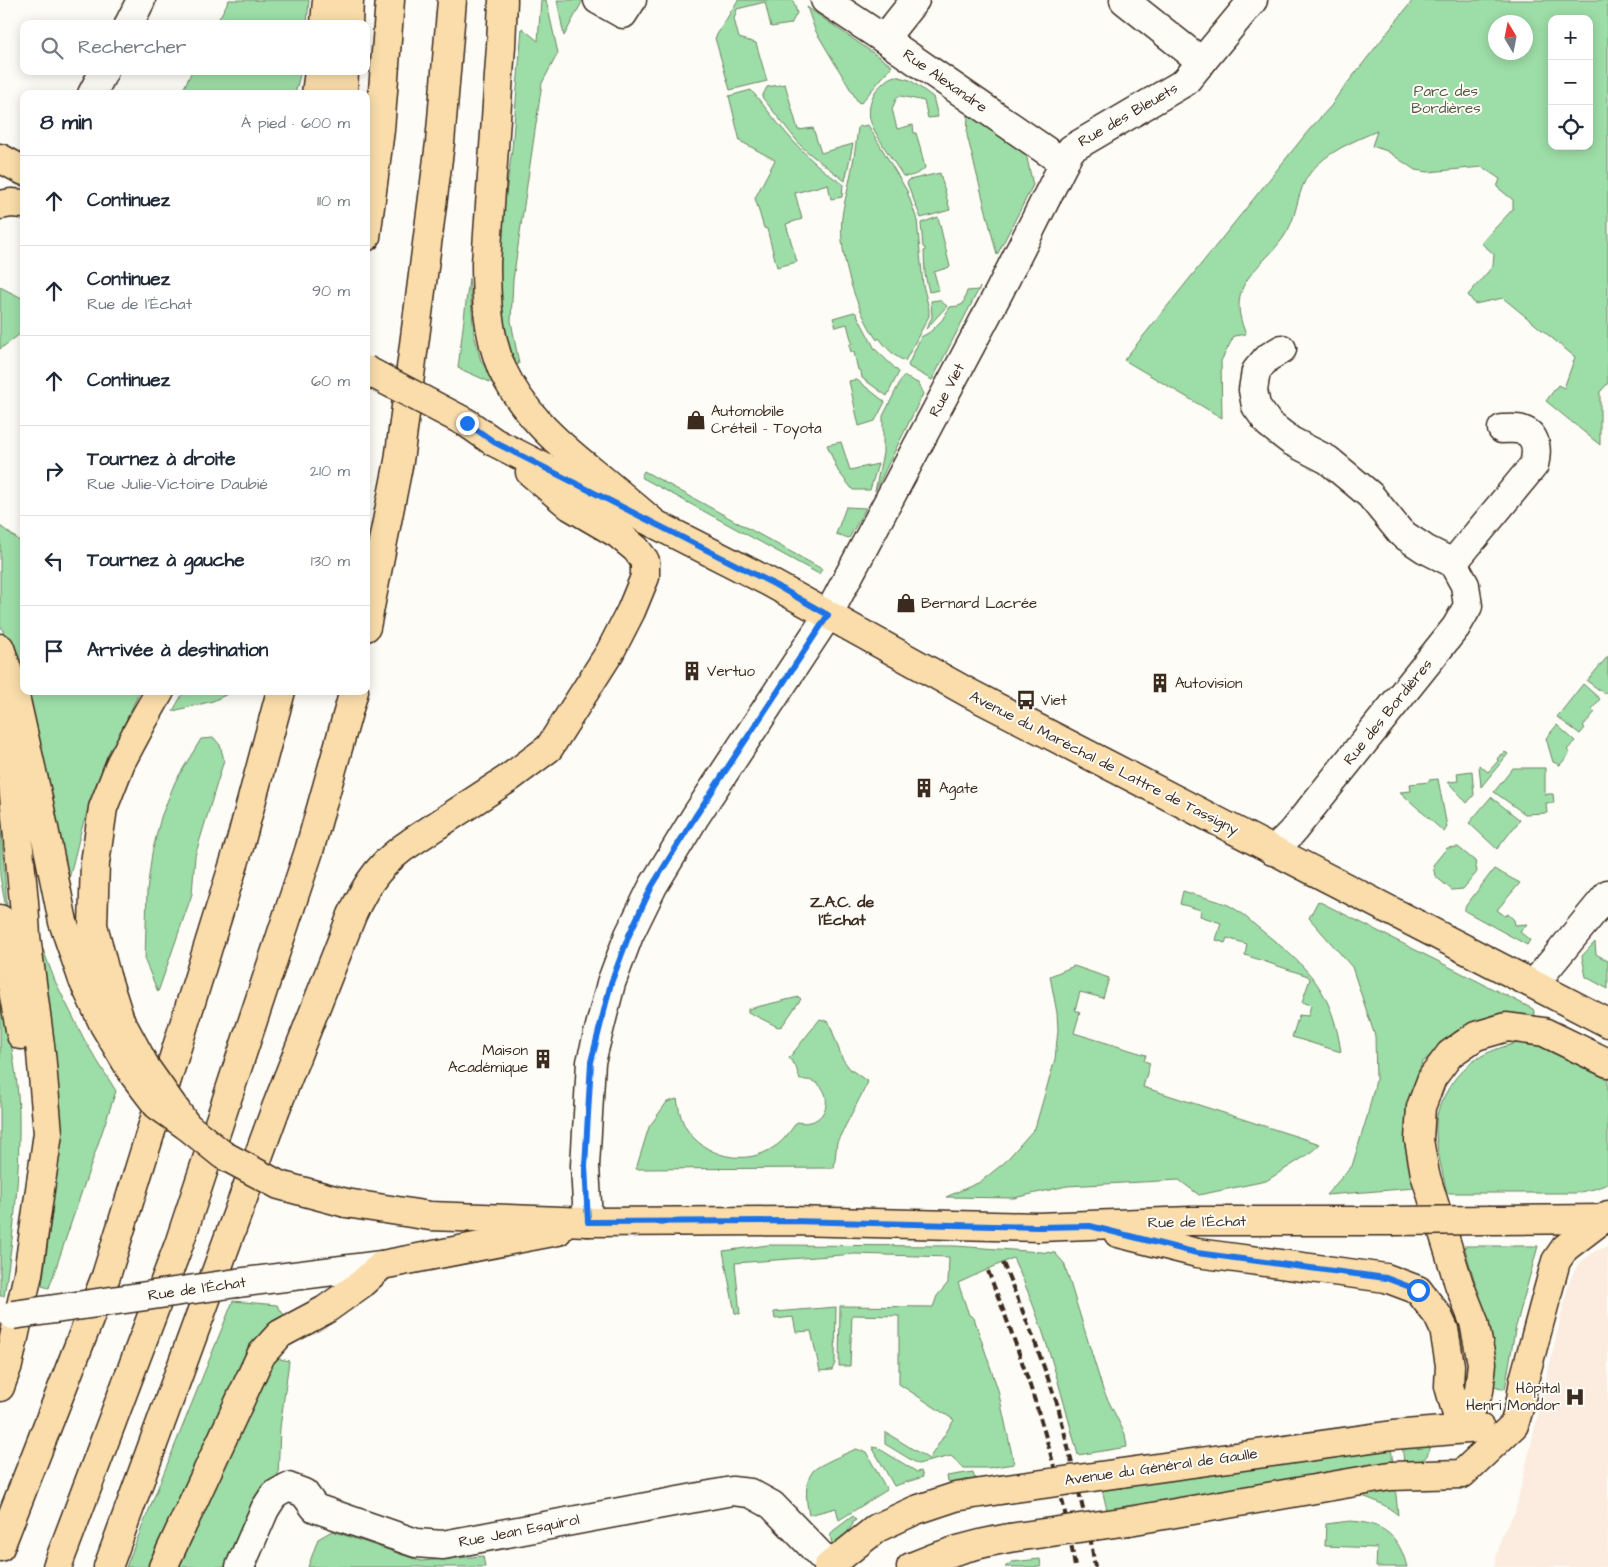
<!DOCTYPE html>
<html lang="fr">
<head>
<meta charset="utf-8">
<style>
	:root { --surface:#fff; --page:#f6f6f7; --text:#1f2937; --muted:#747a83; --line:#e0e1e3 }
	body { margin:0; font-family:"Architects Daughter",sans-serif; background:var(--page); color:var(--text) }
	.controls { position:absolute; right:15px; top:15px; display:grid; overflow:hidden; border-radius:10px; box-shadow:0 2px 12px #0003 }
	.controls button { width:45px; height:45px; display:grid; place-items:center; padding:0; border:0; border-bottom:1px solid var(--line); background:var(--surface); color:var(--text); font:25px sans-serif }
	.compass { position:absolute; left:1488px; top:15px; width:45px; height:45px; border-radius:50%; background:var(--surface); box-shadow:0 2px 12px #0003; rotate:350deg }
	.stop { position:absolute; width:15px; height:15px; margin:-11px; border:4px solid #1a73e8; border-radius:50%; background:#fff }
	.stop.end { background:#1a73e8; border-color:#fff; box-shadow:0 1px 5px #0008 }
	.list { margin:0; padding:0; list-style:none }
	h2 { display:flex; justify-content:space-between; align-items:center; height:65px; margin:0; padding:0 20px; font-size:21px }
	h2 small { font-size:16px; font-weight:400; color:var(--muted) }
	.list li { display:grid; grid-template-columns:32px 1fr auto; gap:15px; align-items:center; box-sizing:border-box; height:90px; padding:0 20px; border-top:1px solid var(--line) }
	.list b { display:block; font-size:19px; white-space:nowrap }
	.list p { margin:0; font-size:16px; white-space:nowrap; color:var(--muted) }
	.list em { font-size:16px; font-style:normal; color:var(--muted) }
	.icon { flex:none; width:28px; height:28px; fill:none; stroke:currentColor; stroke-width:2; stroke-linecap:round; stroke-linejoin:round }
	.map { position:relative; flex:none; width:1608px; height:1567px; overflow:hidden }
	.search { position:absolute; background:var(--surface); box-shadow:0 2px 12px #0003; left:20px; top:20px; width:350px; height:55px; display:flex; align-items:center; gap:12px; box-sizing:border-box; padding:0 18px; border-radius:10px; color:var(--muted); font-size:19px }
	.panel { position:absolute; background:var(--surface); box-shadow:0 2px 12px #0003; left:20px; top:90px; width:350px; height:605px; border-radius:10px }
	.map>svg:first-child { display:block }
	.built { fill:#fbecdf }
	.green { fill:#9ddda7; stroke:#6c8462; fill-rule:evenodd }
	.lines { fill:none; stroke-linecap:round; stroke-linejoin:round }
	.minor-casing { stroke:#3b2a1e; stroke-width:31 }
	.major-casing { stroke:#3b2a1e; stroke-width:31 }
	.highway-casing { stroke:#3b2a1e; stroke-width:31 }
	.minor { stroke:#fdfcf7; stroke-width:28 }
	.major { stroke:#faddab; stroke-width:28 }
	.highway { stroke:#faddab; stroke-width:28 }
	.rail { stroke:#3b2a1e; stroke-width:4; stroke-dasharray:8 4; stroke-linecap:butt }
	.minor-bridge-casing { stroke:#3b2a1e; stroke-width:31; stroke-linecap:butt }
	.major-bridge-casing { stroke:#3b2a1e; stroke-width:31; stroke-linecap:butt }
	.highway-bridge-casing { stroke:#3b2a1e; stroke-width:31; stroke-linecap:butt }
	.minor-bridge { stroke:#fdfcf7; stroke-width:28 }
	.major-bridge { stroke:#faddab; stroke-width:28 }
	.highway-bridge { stroke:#faddab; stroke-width:28 }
	.route { stroke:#1a73e8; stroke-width:6 }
	.labels { text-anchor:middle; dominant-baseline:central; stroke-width:4; stroke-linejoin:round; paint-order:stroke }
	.street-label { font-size:15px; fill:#3b2a1e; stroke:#fdfcf7 }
	.park-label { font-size:15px; fill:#545740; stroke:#fdfcf7 }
	.poi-label { font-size:15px; fill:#3b2a1e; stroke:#fdfcf7; text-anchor:start }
	.neighbourhood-label { font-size:16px; font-weight:bold; fill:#3b2a1e; stroke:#fdfcf7 }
</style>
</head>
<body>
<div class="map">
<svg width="1608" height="1567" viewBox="0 0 1608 1567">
	<rect width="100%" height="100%" fill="#fdfcf7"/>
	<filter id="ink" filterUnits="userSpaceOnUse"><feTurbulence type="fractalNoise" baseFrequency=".02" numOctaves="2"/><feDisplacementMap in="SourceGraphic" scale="10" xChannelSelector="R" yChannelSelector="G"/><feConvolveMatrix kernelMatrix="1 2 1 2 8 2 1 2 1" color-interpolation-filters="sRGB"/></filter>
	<g filter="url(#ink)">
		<path class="built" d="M1608 1247V1567H1494L1503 1532 1515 1512 1569 1282 1578 1264 1595 1251Z"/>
		<g class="green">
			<path d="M229 0H309L307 24H216Z"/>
			<path d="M541 0H546L558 53 542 83 513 280 511 321 519 364 512 366 502 322 499 286 502 222 512 149 522 28 538 41Z"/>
			<path d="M557 0H583L564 36Z"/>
			<path d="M738 0H793L797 13 791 24 771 27 765 2 737 9 734 19 739 38 756 43 767 81 730 90 715 38Z"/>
			<path d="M1413 0H1608V383L1600 392V445L1546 401 1558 385 1564 388 1575 357 1503 298 1475 304 1468 295 1493 266 1494 254 1481 243 1513 209V200L1497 187 1500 179 1482 167 1428 172 1415 170 1387 151 1372 146 1377 131C1354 141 1326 152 1310 173 1297 190 1298 212 1288 230 1266 269 1222 279 1246 334L1234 336 1221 361 1222 418 1124 360 1309 130 1331 106 1338 95ZM1552 19H1589V146H1552ZM1496 22H1526V52H1496Z"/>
			<path d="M807 7 892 66 861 103 858 102 815 30Z"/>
			<path d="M192 71H301L295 94H181Z"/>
			<path d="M895 76 910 80 933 97 938 117 928 118 924 101 901 96 897 97 892 109 897 129 913 125 914 133H916L921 150 920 151H921L925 168C921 172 911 178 903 176 895 163 872 131 870 119 868 108 871 97 877 89 883 83 887 78 895 76Z"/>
			<path d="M785 84 798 130 813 128 821 153 853 144 845 181 810 154 801 146 762 97 767 87Z"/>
			<path d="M751 90C780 125 803 159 843 184L842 197 831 199 828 184 795 193 802 219 786 224 797 262 777 267 767 229 764 228 755 198 775 160 740 141 729 96Z"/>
			<path d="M968 115 1026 154 1033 185 997 255 967 135Z"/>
			<path d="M868 125 907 191 917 220 923 285 929 309V316L905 361C893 356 887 348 879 338L877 340C856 310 838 254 842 217 843 205 847 195 849 183 853 165 856 146 858 127Z"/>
			<path d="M940 173 950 210 921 218 907 183 909 180Z"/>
			<path d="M938 217 950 267 934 272 939 290 929 292 925 274 924 251H925V248L923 247 921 223Z"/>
			<path d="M469 278 474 334 481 361 499 386 458 368Z"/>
			<path d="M0 287 24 299V331L0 349Z"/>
			<path d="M980 287 932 380 909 367 908 365 921 337 930 332 942 320 950 307 958 306 963 304 967 291 978 290Z"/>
			<path d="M939 300 947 306 926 329 932 317 931 301Z"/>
			<path d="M854 312 856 313 875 349 899 372 887 396 862 378 861 371 858 370 854 352H851L849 345 852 343 847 324 836 327 833 318Z"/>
			<path d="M903 376 918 383 923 394 875 491 883 453V416Z"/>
			<path d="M854 380H857L885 402 875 421 859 426 849 381Z"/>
			<path d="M841 442 850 470 878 464 870 490H853L838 471 827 445Z"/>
			<path d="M644 471 822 569 819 574 641 477Z"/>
			<path d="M846 507 866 508 849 538 836 534Z"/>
			<path d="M0 526 24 544V691H140L97 782 81 831 68 883 13 656 0 624Z"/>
			<path d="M1608 656V689L1605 694 1587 681Z"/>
			<path d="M1583 684 1600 699 1592 709 1595 712 1583 726 1585 728 1580 734 1557 717Z"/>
			<path d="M184 691H234L213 701 173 711Z"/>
			<path d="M1557 725 1575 741 1567 750 1570 753 1560 765 1553 762 1546 738Z"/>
			<path d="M214 738 220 745 224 760 195 856 192 894 158 992 145 961 147 891 152 853 161 817 175 782 201 739Z"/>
			<path d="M1505 752 1508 754 1481 787 1479 765 1488 772 1498 761 1497 759 1501 754 1503 755Z"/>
			<path d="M1513 768H1545V794H1553L1554 803H1546L1547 813 1525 814 1494 792Z"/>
			<path d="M1472 771 1474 795 1467 803 1448 782 1458 781 1457 773Z"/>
			<path d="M1438 779 1447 827 1444 832 1400 792 1411 791 1410 784 1429 782V780Z"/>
			<path d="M1491 797 1520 820 1497 849 1469 823Z"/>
			<path d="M0 817 8 919 0 876Z"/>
			<path d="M1458 847 1475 861 1477 872 1463 889 1452 890 1435 876 1433 865 1447 848Z"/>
			<path d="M1494 869 1520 883 1497 910 1505 916 1508 914 1514 920 1515 925 1527 924 1520 932 1530 940 1527 945 1465 911V907Z"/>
			<path d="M1183 891C1198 896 1214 899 1228 905 1239 910 1251 922 1261 930 1309 968 1332 990 1341 1052L1292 1037 1299 1015 1308 1016 1311 1005 1302 1002 1310 979 1308 976 1245 955 1247 944 1227 938 1225 943 1216 940 1221 923 1200 916 1201 910 1180 904Z"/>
			<path d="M1318 901 1533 1009 1536 1018 1493 1015 1456 1031 1422 1063 1406 1108 1407 1151 1415 1188 1326 1195 1352 1166 1367 1117 1376 1080 1375 1036 1352 967 1309 918Z"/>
			<path d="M36 931 55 981 85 1041 116 1091 49 1288 42 1286 52 1213 57 1137Z"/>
			<path d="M1595 942 1596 954 1608 961V989L1586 977 1582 956Z"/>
			<path d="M1074 966 1109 978 1103 998 1080 992 1075 1010 1080 1012 1074 1033 1146 1055 1144 1061 1150 1063 1143 1087 1320 1144 1309 1154 1266 1181 1199 1195 1179 1180 1067 1186 1014 1198 946 1197 980 1182 1004 1163 1035 1128 1055 1059 1058 1030 1057 1013 1050 976Z"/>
			<path d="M799 997 801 999 782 1026 778 1027 748 1012V1009Z"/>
			<path d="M0 1003 5 1006C10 1041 18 1077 19 1112 20 1173 14 1235 4 1296H0Z"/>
			<path d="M820 1019 829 1022 842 1058 850 1069 868 1082 837 1142 834 1168 636 1169 649 1127 667 1102 677 1099C679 1110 681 1119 686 1128 704 1157 746 1167 774 1147 784 1141 790 1131 797 1122 834 1130 837 1076 800 1080L796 1067 789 1058Z"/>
			<path d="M1518 1043C1553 1045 1578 1062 1608 1078V1184L1594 1189 1576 1193H1447C1442 1170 1435 1146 1436 1122 1437 1111 1441 1102 1446 1093 1462 1063 1486 1050 1518 1043Z"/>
			<path d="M768 1245 955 1246 1055 1253 1064 1263 1103 1390 1125 1434 1127 1447 1078 1455C1060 1388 1043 1320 1013 1258L958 1283 969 1315 974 1318 998 1390 1014 1464 987 1468H964L951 1456 918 1464 885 1444V1432L929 1459 954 1420 899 1384V1316L852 1315 850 1366H839L840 1306 933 1307 937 1296 948 1283 949 1257 855 1254 735 1263 740 1314 735 1313 723 1251Z"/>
			<path d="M1464 1246H1538L1515 1330 1505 1389 1494 1386 1492 1339Z"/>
			<path d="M233 1301 277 1305 286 1318 155 1567H126Z"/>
			<path d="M836 1307 835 1363 832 1370 820 1371 811 1331 796 1332 793 1317 775 1319 774 1312Z"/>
			<path d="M276 1358 289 1361 280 1428 278 1477 230 1567H179L204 1506Z"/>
			<path d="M1402 1443H1425L1429 1446C1430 1462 1416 1462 1404 1464Z"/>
			<path d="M1391 1445 1393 1466 1108 1514 1101 1485Z"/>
			<path d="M872 1447 878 1448 917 1472 921 1471 923 1477 894 1486Z"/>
			<path d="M856 1449 866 1452 887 1490 839 1520 836 1508 809 1515C806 1502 804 1482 813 1471 818 1465 847 1453 856 1449Z"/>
			<path d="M973 1472 974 1477 988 1484 957 1489 948 1481 947 1476Z"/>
			<path d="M1395 1485 1398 1515C1386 1505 1373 1499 1358 1495Z"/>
			<path d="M853 1516 856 1520 852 1523 853 1524 848 1531 849 1539 833 1546 830 1536 833 1531Z"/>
			<path d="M1350 1521C1383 1523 1399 1535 1407 1567H1376L1377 1548 1325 1546 1326 1524Z"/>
			<path d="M332 1531 421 1561 483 1556 485 1567H308L318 1539Z"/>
			<path d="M1040 1559 1041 1567H1005L1012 1562Z"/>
		</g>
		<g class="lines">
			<defs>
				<g id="minor">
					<path d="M598 0 623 14 632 0"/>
					<path d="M825 0 884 39 1064 163"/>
					<path d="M1124 0 1202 62"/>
					<path d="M129 24 141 0"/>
					<path d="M884 39 915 0"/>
					<path d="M92 94 104 71"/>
					<path d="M1453 563 1534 465C1537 453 1538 435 1522 430 1516 428 1508 429 1502 429"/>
					<path d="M1273 851 1292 832 1456 627 1468 606 1465 585 1453 563 1425 549 1401 533 1370 495 1328 460 1291 441 1269 424 1256 406 1253 390 1256 371 1267 358 1282 349"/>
					<path d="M1534 984 1608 894"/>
					<path d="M588 1222 585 1166 591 1062 611 983 629 935 653 886 695 817 828 615 999 292 1071 149 1185 82 1253 0"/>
					<path d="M237 1283 382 1265"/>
					<path d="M240 1567 265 1509 274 1495 288 1487 304 1493 315 1508 416 1543 443 1545 732 1491 750 1493 772 1505 830 1565"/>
				</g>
				<g id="major">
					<path d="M0 158 24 171"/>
					<path d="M0 205 11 203 24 204"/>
					<path d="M467 423 494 442 769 582 969 693 1608 1023"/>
					<path d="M0 648 13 687 37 794 63 922 83 980"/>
					<path d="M413 841 509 778 549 748 610 652 631 611 645 577V561L636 549 618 534 570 506 530 472"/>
					<path d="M346 1203 430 1216 588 1222 792 1221 1039 1227 1191 1221H1392"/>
					<path d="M1491 1220 1608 1219"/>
					<path d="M1118 1233 1197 1253 1386 1278 1418 1290 1438 1316 1444 1329 1450 1365 1449 1386 1461 1429"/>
					<path d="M1461 1429 1479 1391 1482 1363 1474 1322 1459 1284 1425 1174 1419 1140 1421 1107 1432 1078 1450 1054 1476 1036 1507 1027 1544 1032 1608 1063"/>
					<path d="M1121 1473 1393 1435 1480 1428"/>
					<path d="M1129 1521 1390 1476 1462 1474 1514 1425 1520 1405 1524 1380 1556 1261 1565 1248 1608 1215"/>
					<path d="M163 1567 261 1355 280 1334 325 1310 360 1285 382 1265 558 1231"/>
					<path d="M828 1567 877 1528 916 1510 955 1497 1000 1490"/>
					<path d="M911 1567C943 1553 975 1544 1009 1538"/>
				</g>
				<g id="highway">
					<path d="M503 0 501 46 486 263C486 299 488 336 502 369 522 412 556 442 592 471 613 488 633 505 654 523"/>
					<path d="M325 24 327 0"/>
					<path d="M348 24 349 0"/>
					<path d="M316 94 319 71"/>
					<path d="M343 94 344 71"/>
					<path d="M366 237 380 130 390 0"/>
					<path d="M366 627 399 461 440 143 452 0"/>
					<path d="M0 690 9 742 24 902 26 936 41 1053 48 1133 28 1274 8 1365 0 1387"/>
					<path d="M0 919 21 1035"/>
					<path d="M106 976 93 925 95 863 103 808 121 762 144 719 160 691"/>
					<path d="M0 1547 106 1276 240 844 281 691"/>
					<path d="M57 1567 179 1244 309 851 354 691"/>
					<path d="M108 1567 276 1108 352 915C367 882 382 861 413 841"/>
				</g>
			</defs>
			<use href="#minor" class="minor-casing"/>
			<use href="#major" class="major-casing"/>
			<use href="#highway" class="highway-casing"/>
			<use href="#minor" class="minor"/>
			<use href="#major" class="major"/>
			<use href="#highway" class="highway"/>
			<g class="rail">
				<path d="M1003 1263 1032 1334 1058 1406 1091 1542 1095 1567"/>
				<path d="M988 1271C1026 1367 1059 1464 1075 1567"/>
			</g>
			<defs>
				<path id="minor-bridge" d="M13 1315 237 1283"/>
				<g id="major-bridge">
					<path d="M366 370 467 423"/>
					<path d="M83 980 104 1025 134 1075 157 1105 187 1126 223 1155 279 1185 346 1203"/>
					<path d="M1392 1221 1491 1220"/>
					<path d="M1000 1490 1121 1473"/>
					<path d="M1009 1538 1129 1521"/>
				</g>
				<path id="highway-bridge" d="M106 976 120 1020 146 1068 187 1126"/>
			</defs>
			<use href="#minor-bridge" class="minor-bridge-casing"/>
			<use href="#major-bridge" class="major-bridge-casing"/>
			<use href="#highway-bridge" class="highway-bridge-casing"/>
			<use href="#minor-bridge" class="minor-bridge"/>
			<use href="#major-bridge" class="major-bridge"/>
			<use href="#highway-bridge" class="highway-bridge"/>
		</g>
	</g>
	<g class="lines" filter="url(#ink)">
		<path class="route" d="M467 423 494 442 770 582 828 615 695 817 652 886 629 935 611 983 591 1062 585 1166 588 1222 792 1221 1039 1227 1090 1226 1197 1253 1386 1278 1418 1290"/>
	</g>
	<defs>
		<symbol id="shop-bare" viewBox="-9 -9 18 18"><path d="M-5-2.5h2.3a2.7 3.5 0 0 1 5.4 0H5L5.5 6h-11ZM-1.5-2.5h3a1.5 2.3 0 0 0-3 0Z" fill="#3b2a1e" stroke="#fdfcf7" stroke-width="2.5" paint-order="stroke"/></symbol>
		<symbol id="building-bare" viewBox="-9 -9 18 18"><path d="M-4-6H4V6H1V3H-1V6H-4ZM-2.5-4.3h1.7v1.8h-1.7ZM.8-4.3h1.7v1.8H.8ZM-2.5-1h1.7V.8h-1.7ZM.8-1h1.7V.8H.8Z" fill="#3b2a1e" stroke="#fdfcf7" stroke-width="2.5" paint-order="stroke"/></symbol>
		<symbol id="bus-bare" viewBox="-9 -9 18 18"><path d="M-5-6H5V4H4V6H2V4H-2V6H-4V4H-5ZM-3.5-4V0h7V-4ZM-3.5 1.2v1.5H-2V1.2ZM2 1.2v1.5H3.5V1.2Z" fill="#3b2a1e" stroke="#fdfcf7" stroke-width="2.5" paint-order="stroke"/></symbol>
		<symbol id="hospital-bare" viewBox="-9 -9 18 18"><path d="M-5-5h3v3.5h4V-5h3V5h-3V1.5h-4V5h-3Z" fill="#3b2a1e" stroke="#fdfcf7" stroke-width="2.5" paint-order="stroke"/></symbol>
	</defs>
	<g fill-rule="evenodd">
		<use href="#shop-bare" x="682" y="406" width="28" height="28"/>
		<use href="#shop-bare" x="892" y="589" width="28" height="28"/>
		<use href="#building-bare" x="678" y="657" width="28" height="28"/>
		<use href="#building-bare" x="1146" y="669" width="28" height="28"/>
		<use href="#bus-bare" x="1012" y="686" width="28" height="28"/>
		<use href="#building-bare" x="910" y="774" width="28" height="28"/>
		<use href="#building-bare" x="529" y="1045" width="28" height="28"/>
		<use href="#hospital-bare" x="1561" y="1383" width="28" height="28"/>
	</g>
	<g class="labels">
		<g class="street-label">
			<text transform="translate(945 81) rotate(35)">Rue Alexandre</text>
			<text transform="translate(1128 115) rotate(-30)">Rue des Bleuets</text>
			<text transform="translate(947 390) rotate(-62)">Rue Viet</text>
			<text transform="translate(1388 712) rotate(-51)">Rue des Bordières</text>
			<text transform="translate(1104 763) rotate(27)">Avenue du Maréchal de Lattre de Tassigny</text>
			<text transform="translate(1197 1222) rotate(-1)">Rue de l'Échat</text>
			<text transform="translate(197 1289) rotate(-8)">Rue de l'Échat</text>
			<text transform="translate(1161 1467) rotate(-8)">Avenue du Général de Gaulle</text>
			<text transform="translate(519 1531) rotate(-11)">Rue Jean Esquirol</text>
		</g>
		<g class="park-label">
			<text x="1446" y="91">Parc des<tspan x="1446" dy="17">Bordières</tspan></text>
		</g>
		<g class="poi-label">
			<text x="711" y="411">Automobile<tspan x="711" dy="17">Créteil - Toyota</tspan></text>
			<text x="921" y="603">Bernard Lacrée</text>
			<text x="707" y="671">Vertuo</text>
			<text x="1175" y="683">Autovision</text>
			<text x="1041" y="700">Viet</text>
			<text x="939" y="788">Agate</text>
			<text x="528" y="1050" text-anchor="end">Maison<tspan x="528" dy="17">Académique</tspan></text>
			<text x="1560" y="1388" text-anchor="end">Hôpital<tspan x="1560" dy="17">Henri Mondor</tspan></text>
		</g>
		<g class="neighbourhood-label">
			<text x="842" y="902">Z.A.C. de<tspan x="842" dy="18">l'Échat</tspan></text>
		</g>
	</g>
</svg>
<div class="controls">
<button>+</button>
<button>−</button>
<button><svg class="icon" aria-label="locate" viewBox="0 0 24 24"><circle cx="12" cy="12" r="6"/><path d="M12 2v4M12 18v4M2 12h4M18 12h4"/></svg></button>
</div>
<svg class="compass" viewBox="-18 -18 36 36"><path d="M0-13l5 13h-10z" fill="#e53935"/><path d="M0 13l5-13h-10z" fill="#747a83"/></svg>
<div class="stop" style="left:1418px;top:1290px"></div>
<div class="stop end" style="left:467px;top:423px"></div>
<div class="search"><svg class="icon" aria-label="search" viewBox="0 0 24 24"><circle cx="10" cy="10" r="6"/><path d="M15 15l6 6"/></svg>Rechercher</div>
<section class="panel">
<h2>8 min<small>À pied · 600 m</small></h2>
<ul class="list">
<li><svg class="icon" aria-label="ahead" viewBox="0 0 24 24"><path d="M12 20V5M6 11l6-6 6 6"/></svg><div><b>Continuez</b></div><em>110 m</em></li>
<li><svg class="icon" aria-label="ahead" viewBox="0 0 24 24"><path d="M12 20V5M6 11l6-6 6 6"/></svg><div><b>Continuez</b><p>Rue de l'Échat</p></div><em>90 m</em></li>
<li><svg class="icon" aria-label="ahead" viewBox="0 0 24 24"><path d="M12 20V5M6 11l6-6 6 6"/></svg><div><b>Continuez</b></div><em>60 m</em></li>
<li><svg class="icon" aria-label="right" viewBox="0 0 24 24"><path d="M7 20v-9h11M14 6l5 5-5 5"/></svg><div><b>Tournez à droite</b><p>Rue Julie-Victoire Daubié</p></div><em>210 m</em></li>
<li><svg class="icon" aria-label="left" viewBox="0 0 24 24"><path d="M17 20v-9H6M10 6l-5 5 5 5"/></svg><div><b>Tournez à gauche</b></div><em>130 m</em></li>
<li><svg class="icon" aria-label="arrive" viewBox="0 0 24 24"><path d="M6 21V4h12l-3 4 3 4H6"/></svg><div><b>Arrivée à destination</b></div></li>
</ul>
</section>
</div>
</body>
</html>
